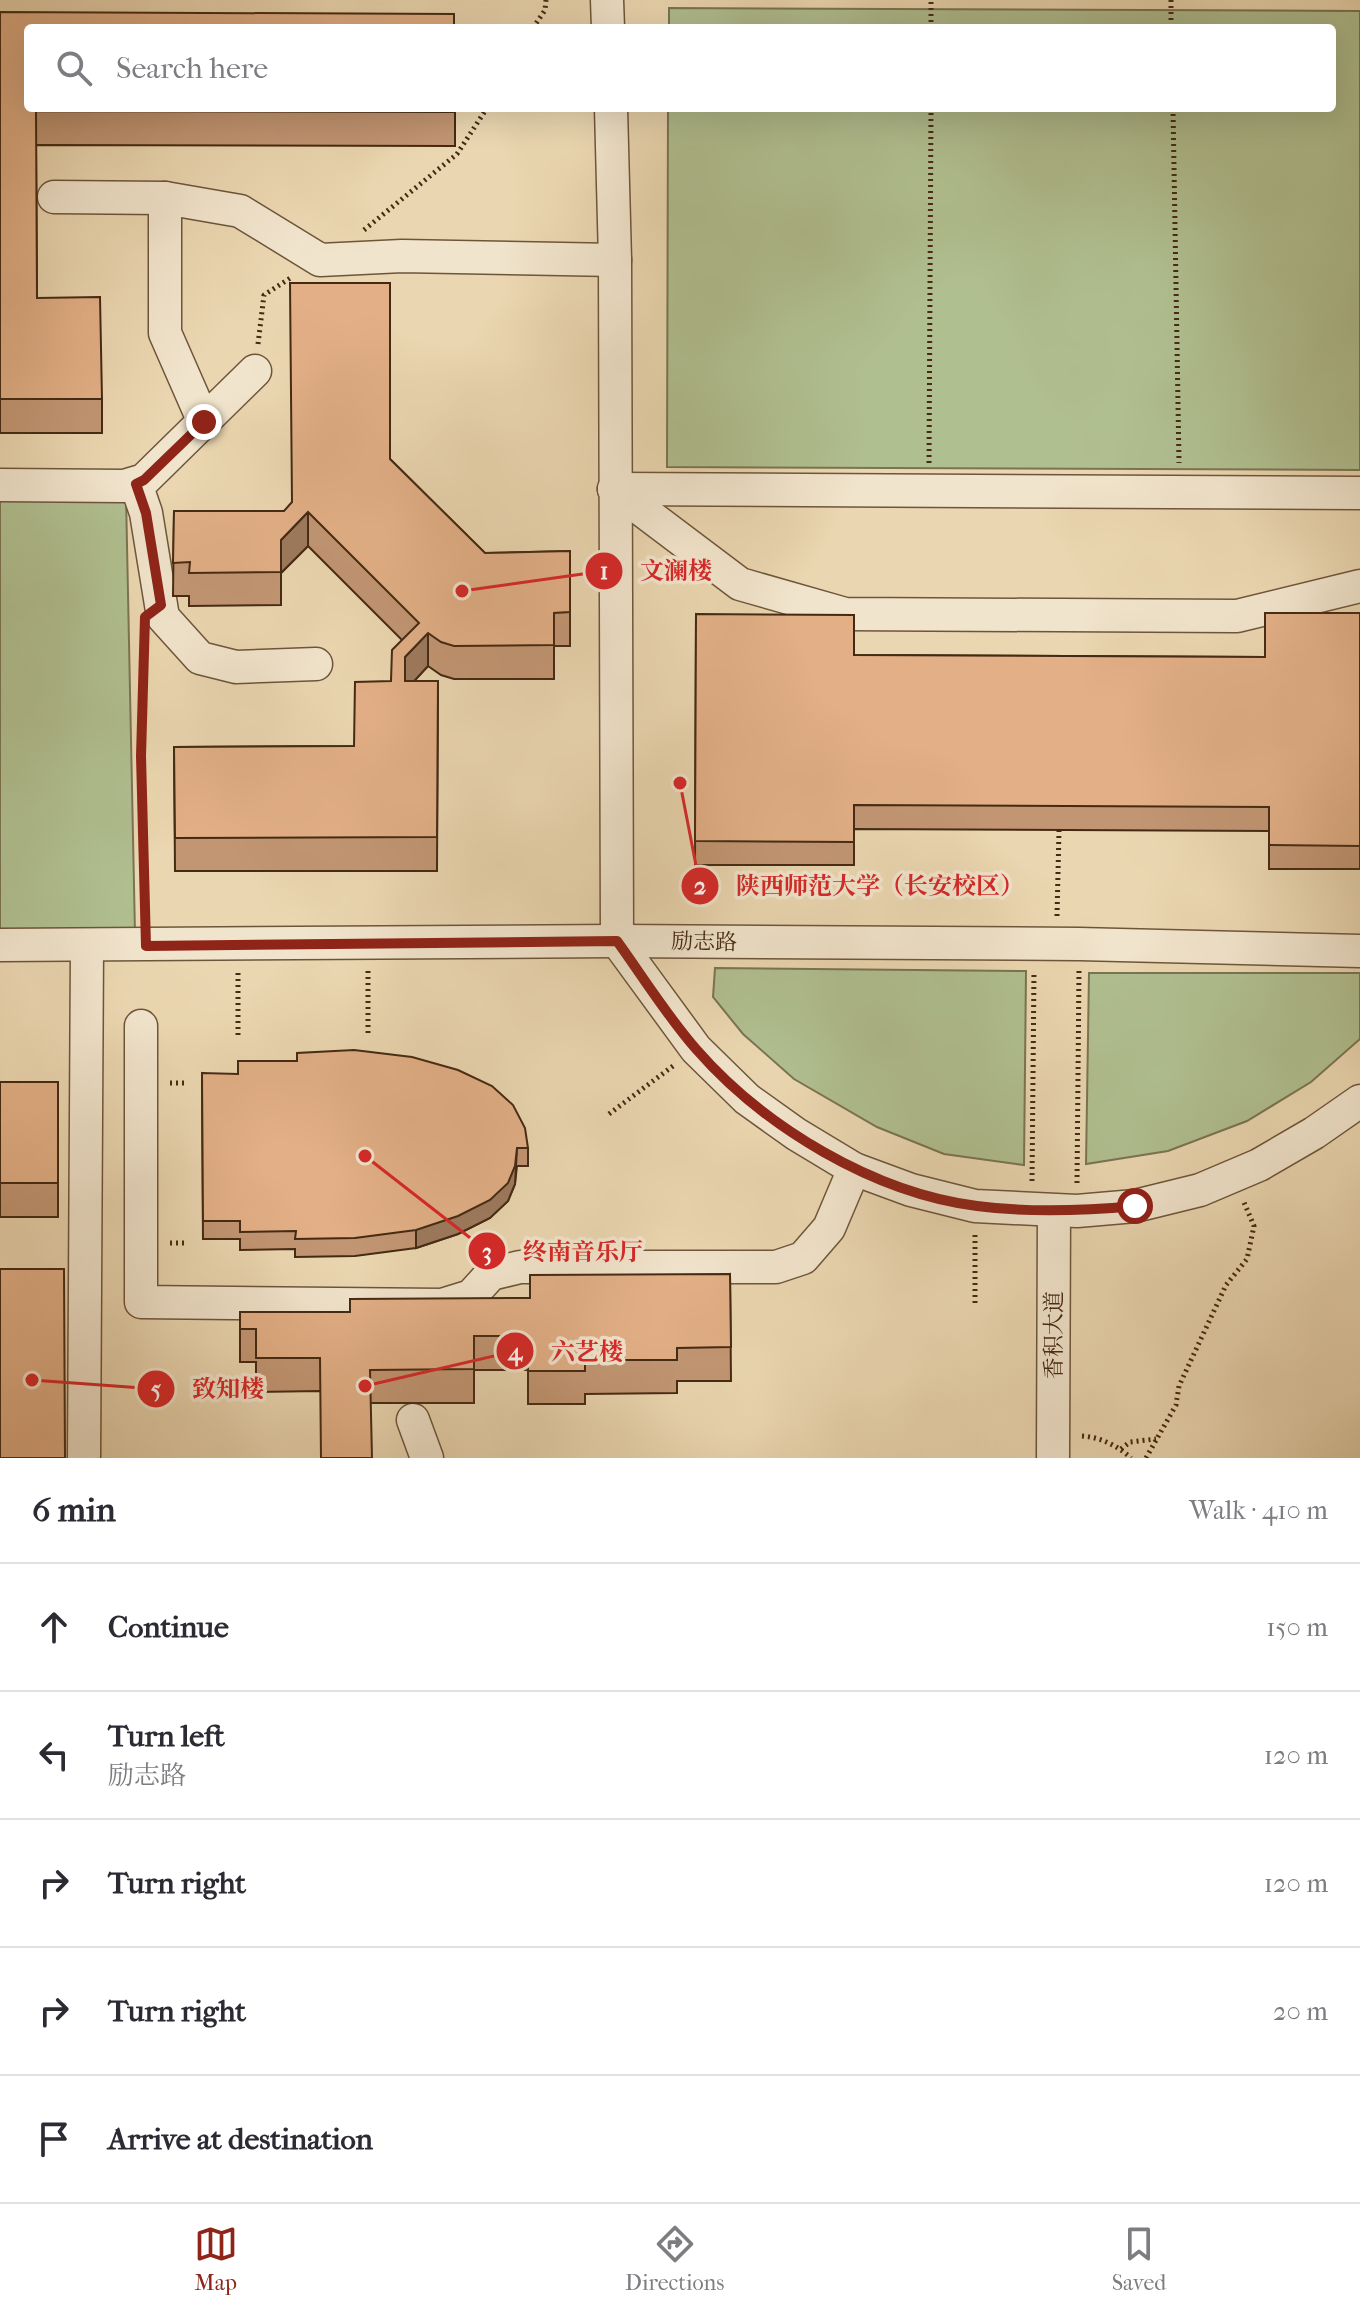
<!DOCTYPE html>
<html lang="en">
<head>
<meta charset="utf-8">
<style>
	:root { --surface:#fff; --page:#f7f7f7; --text:#2b2b33; --muted:#7c7c81; --line:#e1e1e2; --accent:#8f2418 }
	body { margin:0; font-family:"IM FELL French Canon","Noto Serif SC",serif; background:var(--page); color:var(--text) }
	.stop { position:absolute; width:24px; height:24px; margin:-18px; border:6px solid #8f2418; border-radius:50%; background:#fff }
	.stop.end { background:#8f2418; border-color:#fff; box-shadow:0 2px 8px #0008 }
	.list { margin:0; padding:0; list-style:none }
	h2 { display:flex; justify-content:space-between; align-items:center; height:104px; margin:0; padding:0 32px; font-size:34px }
	h2 small { font-size:26px; font-weight:400; color:var(--muted) }
	.list li { display:grid; grid-template-columns:52px 1fr auto; gap:24px; align-items:center; box-sizing:border-box; height:128px; padding:0 32px; border-top:2px solid var(--line) }
	.list b { display:block; font-size:30px; white-space:nowrap }
	.list p { margin:0; font-size:26px; white-space:nowrap; color:var(--muted) }
	.list em { font-size:26px; font-style:normal; color:var(--muted) }
	.icon { flex:none; width:44px; height:44px; fill:none; stroke:currentColor; stroke-width:2; stroke-linecap:round; stroke-linejoin:round }
	.map { position:relative; flex:none; width:1360px; height:1458px; overflow:hidden }
	.search { position:absolute; background:var(--surface); box-shadow:0 8px 32px #0002; left:24px; right:24px; top:24px; height:88px; display:flex; align-items:center; gap:20px; box-sizing:border-box; padding:0 28px; border-radius:8px; color:var(--muted); font-size:30px }
	.sheet { height:744px; background:var(--surface) }
	nav { display:flex; justify-content:space-around; align-items:center; box-sizing:border-box; height:112px; border-top:2px solid var(--line); background:var(--surface); font-size:22px; color:var(--muted) }
	nav a { display:grid; justify-items:center; gap:4px }
	nav .on { color:var(--accent) }
	.map>svg:first-child { display:block }
	.green { fill:#b0bf90; stroke:#7a7452; stroke-width:2 }
	.lines { fill:none; stroke-linecap:round; stroke-linejoin:round }
	.minor-casing { stroke:#6e553a; stroke-width:35 }
	.path { stroke:#452a13; stroke-width:5; stroke-dasharray:2 4; stroke-linecap:butt }
	.minor { stroke:#f1e4cc; stroke-width:32 }
	.wall { fill:#c29673; stroke:#452a13; stroke-width:2 }
	.shaded-wall { fill:#9e7a5e; stroke:#452a13; stroke-width:2 }
	.building { fill:#e2af86; stroke:#452a13; stroke-width:2 }
	.route { stroke:#8f2418; stroke-width:10 }
	.labels { text-anchor:middle; dominant-baseline:central; stroke-width:7; stroke-linejoin:round; paint-order:stroke }
	.street-label { font-size:22px; fill:#452a13; stroke:#f1e4cc }
	.leader { fill:none; stroke:#d62828; stroke-width:3 }
	.callout-dot { fill:#d62828; stroke:#f1e4cc; stroke-width:3 }
	.mark-label { font-size:24px; text-anchor:middle; font-weight:bold; fill:#fff }
	.callout-label { font-size:24px; text-anchor:middle; font-weight:bold; fill:#d62828; stroke:#f1e4cc; stroke-width:7; stroke-linejoin:round; paint-order:stroke }
</style>
</head>
<body>
<div class="map">
<svg width="1360" height="1458" viewBox="0 0 1360 1458">
	<rect width="100%" height="100%" fill="#ead6b0"/>
	<filter id="stains"><feTurbulence type="fractalNoise" baseFrequency=".0025" numOctaves="4"/><feColorMatrix values="0 0 0 0 .2 0 0 0 0 .09 0 0 0 0 .02 0 0 0 .5 -.17"/></filter>
	<radialGradient id="worn" r=".72"><stop offset=".6" stop-color="#630" stop-opacity="0"/><stop offset="1" stop-color="#630" stop-opacity=".3"/></radialGradient>
	<g class="green">
		<path d="M669 8 1360 11V470L667 467 668 108H1332V28H669Z"/>
		<path d="M0 495 126 496 135 934 0 935Z"/>
		<path d="M715 968 1026 971 1024 1165 944 1154 877 1127 794 1079 743 1034 713 997Z"/>
		<path d="M1089 973H1360V1039L1311 1082 1247 1121 1168 1151 1086 1164Z"/>
	</g>
	<g class="lines">
		<defs>
			<g id="minor">
				<path d="M607 0 608 28"/>
				<path d="M611 108 615 260 617 941 696 1049 747 1099 796 1134 854 1169 911 1190 975 1206 1077 1211 1135 1206 1200 1190 1259 1165 1314 1133 1360 1101"/>
				<path d="M54 197 165 198 240 211 320 260 402 256 615 260"/>
				<path d="M165 198V333L204 422"/>
				<path d="M136 484 146 513 163 617 200 658 236 667 316 664"/>
				<path d="M0 485 124 486 144 480 255 371"/>
				<path d="M614 489 740 584 845 614 1237 616 1360 586"/>
				<path d="M614 489 1360 493"/>
				<path d="M0 945 617 941 1079 944 1360 951"/>
				<path d="M141 1026V1302L442 1305 471 1296 491 1274 520 1267H776L803 1258 829 1228 854 1169"/>
				<path d="M413 1420 427 1458"/>
				<path d="M84 1458 87 946"/>
				<path d="M1053 1458 1054 1212"/>
			</g>
		</defs>
		<use href="#minor" class="minor-casing"/>
		<g class="path">
			<path d="M1171 0V28"/>
			<path d="M533 28 545 10 546 0"/>
			<path d="M931 28V0"/>
			<path d="M1173 108 1179 463"/>
			<path d="M364 230 457 154 487 108"/>
			<path d="M258 344 264 295 292 277"/>
			<path d="M929 463 931 108"/>
			<path d="M145 639 141 756 146 916"/>
			<path d="M1057 916 1059 830"/>
			<path d="M368 971V1037"/>
			<path d="M238 1035V970"/>
			<path d="M170 1083H185"/>
			<path d="M609 1114 673 1066"/>
			<path d="M1032 1181 1034 971"/>
			<path d="M1077 1183 1079 969"/>
			<path d="M975 1235V1306"/>
			<path d="M170 1243H186"/>
			<path d="M1082 1436C1100 1437 1118 1446 1131 1458"/>
			<path d="M1121 1449 1130 1442 1156 1439"/>
			<path d="M1146 1458 1176 1405 1179 1386 1226 1285 1247 1259 1254 1226 1243 1200"/>
		</g>
		<use href="#minor" class="minor"/>
	</g>
	<g class="wall">
		<path d="M0 12 455 108V146L36 145 37 298 102 399V433H0Z"/>
		<path d="M390 459 485 553 570 551V646H554V679H454L441 675 428 666 414 681H438L437 871H175L174 747 354 746 391 681 402 640 308 546 281 573V605L189 606V596H173L174 511H284Z"/>
		<path d="M1360 613V869H1269V831L854 829V865H695L696 614 854 655 1265 657Z"/>
		<path d="M202 1073 528 1148V1166H517L515 1184 508 1201 490 1218 458 1234 416 1248 355 1256 295 1257V1249L240 1250V1239H203Z"/>
		<rect x="0" y="1082" width="58" height="135"/>
		<path d="M730 1274 731 1381H677V1393L585 1394V1404H528V1370H474V1403H371L320 1391 256 1392V1362H240V1312H350L530 1298Z"/>
	</g>
	<g class="shaded-wall">
		<path d="M308 512V546L281 573V540Z"/>
		<path d="M428 633V666L405 691V657Z"/>
		<path d="M517 1148 515 1184 508 1201 490 1218 458 1234 416 1248V1230Z"/>
	</g>
	<g class="building">
		<path d="M0 12 454 14V28H28V108H455V112L36 111 37 298 100 297 102 399H0Z"/>
		<path d="M290 283H390V459L485 553 570 551V612L554 613V645L454 646 441 642 428 633 405 657V681H438L437 837 175 838 174 747 354 746 355 682 391 681 392 650 419 623 308 512 281 540V572L189 573 190 562 173 563 174 511H284L292 502Z"/>
		<path d="M1265 613H1360V846L1269 845V807L854 805V842L695 841 696 614 854 615V655L1265 657Z"/>
		<path d="M354 1050 412 1057 458 1070 492 1086 513 1105 525 1128 528 1148H517L515 1166 508 1183 490 1200 458 1216 416 1230 355 1238 295 1239 296 1231 240 1232V1221H203L202 1073 238 1074V1061H297V1053Z"/>
		<rect x="0" y="1082" width="58" height="101"/>
		<path d="M0 1269H64L65 1458H0Z"/>
		<path d="M730 1274 731 1347 677 1348V1360H585V1371H528V1336H474V1369L370 1370 372 1458H321L320 1358H256V1329H240V1312H350V1299L530 1298V1275Z"/>
	</g>
	<g class="lines">
		<path class="route" d="M204 422 144 480 136 484 146 513 161 605 145 617 141 756 146 946 617 941C643 977 667 1016 696 1049 764 1127 874 1193 977 1206 1030 1213 1082 1211 1135 1206"/>
	</g>
	<g class="labels">
		<g class="street-label">
			<text transform="translate(704 942) rotate(1)">励志路</text>
			<text transform="translate(1054 1335) rotate(-90)">香积大道</text>
		</g>
	</g>
	<path class="leader" d="M462 591L604 571M680 783L700 886M365 1156L487 1251M365 1386L515 1351M32 1380L156 1389"/>
	<g class="callout-dot">
		<circle cx="462" cy="591" r="8"/>
		<circle cx="680" cy="783" r="8"/>
		<circle cx="365" cy="1156" r="8"/>
		<circle cx="365" cy="1386" r="8"/>
		<circle cx="32" cy="1380" r="8"/>
		<circle cx="604" cy="571" r="20"/>
		<circle cx="700" cy="886" r="20"/>
		<circle cx="487" cy="1251" r="20"/>
		<circle cx="515" cy="1351" r="20"/>
		<circle cx="156" cy="1389" r="20"/>
	</g>
	<g class="mark-label">
		<text x="604" y="579">1</text>
		<text x="700" y="894">2</text>
		<text x="487" y="1260">3</text>
		<text x="515" y="1360">4</text>
		<text x="156" y="1397">5</text>
	</g>
	<g class="callout-label">
		<text x="676" y="579">文澜楼</text>
		<text x="880" y="894">陕西师范大学（长安校区）</text>
		<text x="583" y="1260">终南音乐厅</text>
		<text x="587" y="1360">六艺楼</text>
		<text x="228" y="1397">致知楼</text>
	</g>
	<rect width="100%" height="100%" filter="url(#stains)"/>
	<rect width="100%" height="100%" fill="url(#worn)"/>
</svg>
<div class="stop" style="left:1135px;top:1206px"></div>
<div class="stop end" style="left:204px;top:422px"></div>
<div class="search"><svg class="icon" aria-label="search" viewBox="0 0 24 24"><circle cx="10" cy="10" r="6"/><path d="M15 15l6 6"/></svg>Search here</div>
</div>
<section class="sheet">
<h2>6 min<small>Walk · 410 m</small></h2>
<ul class="list">
<li><svg class="icon" aria-label="ahead" viewBox="0 0 24 24"><path d="M12 20V5M6 11l6-6 6 6"/></svg><div><b>Continue</b></div><em>150 m</em></li>
<li><svg class="icon" aria-label="left" viewBox="0 0 24 24"><path d="M17 20v-9H6M10 6l-5 5 5 5"/></svg><div><b>Turn left</b><p>励志路</p></div><em>120 m</em></li>
<li><svg class="icon" aria-label="right" viewBox="0 0 24 24"><path d="M7 20v-9h11M14 6l5 5-5 5"/></svg><div><b>Turn right</b></div><em>120 m</em></li>
<li><svg class="icon" aria-label="right" viewBox="0 0 24 24"><path d="M7 20v-9h11M14 6l5 5-5 5"/></svg><div><b>Turn right</b></div><em>20 m</em></li>
<li><svg class="icon" aria-label="arrive" viewBox="0 0 24 24"><path d="M6 21V4h12l-3 4 3 4H6"/></svg><div><b>Arrive at destination</b></div></li>
</ul>
</section>
<nav>
<a class="on"><svg class="icon" aria-label="map" viewBox="0 0 24 24"><path d="M3 6l6-2 6 2 6-2v14l-6 2-6-2-6 2zM9 4v14M15 6v14"/></svg>Map</a>
<a><svg class="icon" aria-label="directions" viewBox="0 0 24 24"><path d="M12 3l9 9-9 9-9-9zM9 14v-3h6M13 9l2 2-2 2"/></svg>Directions</a>
<a><svg class="icon" aria-label="saved" viewBox="0 0 24 24"><path d="M7 4h10v16l-5-4-5 4z"/></svg>Saved</a>
</nav>
</body>
</html>
